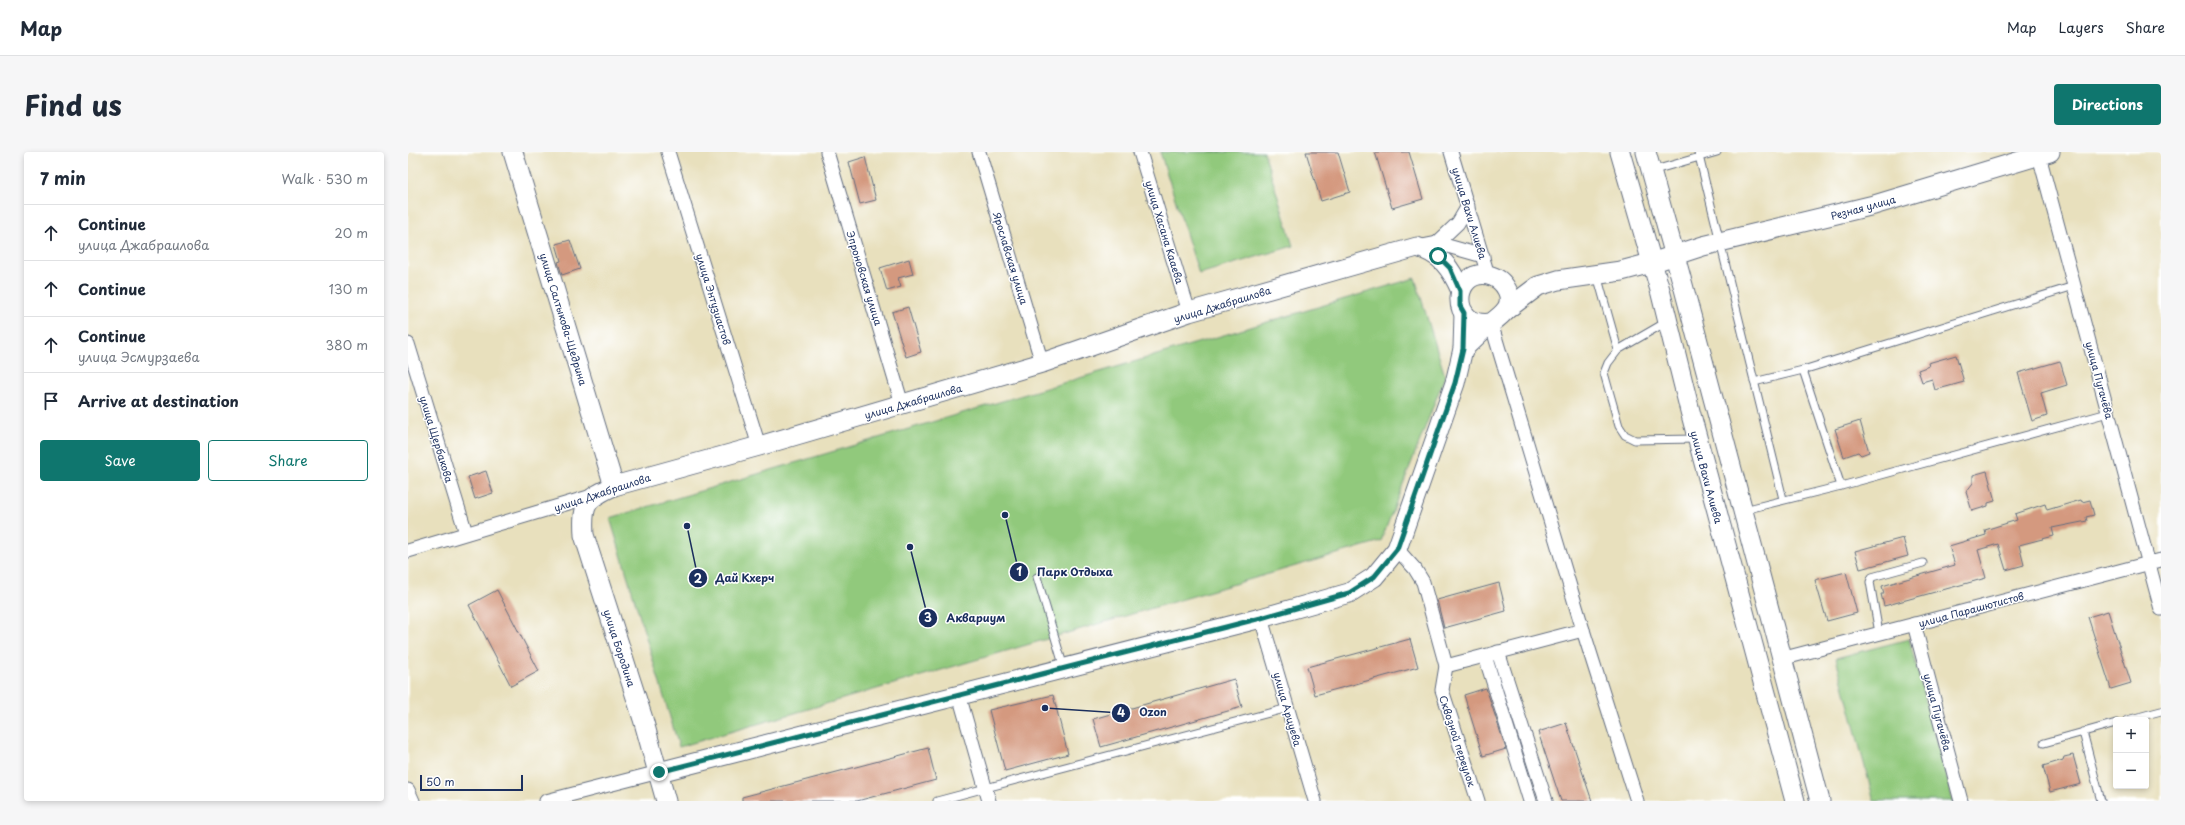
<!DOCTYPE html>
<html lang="en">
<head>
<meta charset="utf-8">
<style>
	:root { --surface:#fff; --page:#f6f6f7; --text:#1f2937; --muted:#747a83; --line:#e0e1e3; --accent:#0f766e }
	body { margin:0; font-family:"Playpen Sans",sans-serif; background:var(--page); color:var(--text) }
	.controls { position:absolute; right:12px; bottom:12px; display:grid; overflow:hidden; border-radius:4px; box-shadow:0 2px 6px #0003 }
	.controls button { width:36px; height:36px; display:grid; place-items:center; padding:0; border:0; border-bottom:1px solid var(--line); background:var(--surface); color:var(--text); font:20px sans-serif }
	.scale { position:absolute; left:12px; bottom:10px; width:103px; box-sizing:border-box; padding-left:4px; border:2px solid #1b2f5e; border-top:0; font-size:11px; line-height:14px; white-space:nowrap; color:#1b2f5e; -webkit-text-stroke:3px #fff; paint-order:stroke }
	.stop { position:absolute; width:12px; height:12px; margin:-9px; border:3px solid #0f766e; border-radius:50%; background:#fff }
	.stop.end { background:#0f766e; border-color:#fff; box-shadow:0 1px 4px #0008 }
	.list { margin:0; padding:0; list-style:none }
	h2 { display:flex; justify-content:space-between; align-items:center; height:52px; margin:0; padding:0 16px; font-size:17px }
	h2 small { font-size:13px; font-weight:400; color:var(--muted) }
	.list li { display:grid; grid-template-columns:26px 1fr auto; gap:12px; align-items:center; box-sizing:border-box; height:56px; padding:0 16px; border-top:1px solid var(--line) }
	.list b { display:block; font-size:15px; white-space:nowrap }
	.list p { margin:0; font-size:13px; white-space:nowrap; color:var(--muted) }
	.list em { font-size:13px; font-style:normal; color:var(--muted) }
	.actions { display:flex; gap:8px; padding:12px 16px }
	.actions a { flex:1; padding:9px 0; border:1px solid var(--accent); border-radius:4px; text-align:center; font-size:14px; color:var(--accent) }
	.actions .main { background:var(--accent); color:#fff }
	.icon { flex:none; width:22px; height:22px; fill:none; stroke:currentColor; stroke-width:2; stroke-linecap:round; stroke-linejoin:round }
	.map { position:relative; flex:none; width:1753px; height:649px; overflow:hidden; border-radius:4px }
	header { display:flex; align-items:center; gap:24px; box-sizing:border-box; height:56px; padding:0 20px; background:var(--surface); border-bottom:1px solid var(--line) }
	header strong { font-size:19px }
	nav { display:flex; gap:22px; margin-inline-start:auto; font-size:14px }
	.intro { display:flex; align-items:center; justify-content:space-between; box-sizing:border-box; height:96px; padding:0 24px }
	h1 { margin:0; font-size:28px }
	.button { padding:10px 18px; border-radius:4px; background:var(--accent); color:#fff; font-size:14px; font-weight:700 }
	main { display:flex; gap:24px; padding:0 24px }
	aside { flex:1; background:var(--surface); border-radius:4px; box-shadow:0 2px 6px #0003 }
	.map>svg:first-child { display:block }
	.green { fill:#91c97c; stroke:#567c6d }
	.building { fill:#d4997f }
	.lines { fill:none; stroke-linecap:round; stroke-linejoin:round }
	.lane-casing { stroke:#636d7f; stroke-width:9 }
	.street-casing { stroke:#636d7f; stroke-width:15 }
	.secondary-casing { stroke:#636d7f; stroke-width:21 }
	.lane { stroke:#fff; stroke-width:7 }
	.street { stroke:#fff; stroke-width:13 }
	.secondary { stroke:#fff; stroke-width:19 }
	.route { stroke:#0f766e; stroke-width:5 }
	.labels { text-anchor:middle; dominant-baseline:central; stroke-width:3; stroke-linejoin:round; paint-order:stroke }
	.street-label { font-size:10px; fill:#1b2f5e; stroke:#fff }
	.leader { fill:none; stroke:#1b2f5e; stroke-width:1.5 }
	.callout-dot { fill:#1b2f5e; stroke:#fff; stroke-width:1.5 }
	.mark-label { font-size:12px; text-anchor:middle; font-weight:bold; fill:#fff }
	.callout-label { font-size:11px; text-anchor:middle; font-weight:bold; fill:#1b2f5e; stroke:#fff; stroke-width:3; stroke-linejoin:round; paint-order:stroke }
</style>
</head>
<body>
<header>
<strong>Map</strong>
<nav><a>Map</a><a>Layers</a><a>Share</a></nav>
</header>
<div class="intro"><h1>Find us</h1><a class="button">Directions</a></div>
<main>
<aside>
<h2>7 min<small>Walk · 530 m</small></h2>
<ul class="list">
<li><svg class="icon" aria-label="ahead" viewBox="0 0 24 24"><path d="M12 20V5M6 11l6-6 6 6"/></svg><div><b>Continue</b><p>улица Джабраилова</p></div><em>20 m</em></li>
<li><svg class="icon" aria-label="ahead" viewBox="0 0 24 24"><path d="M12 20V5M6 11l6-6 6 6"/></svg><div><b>Continue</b></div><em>130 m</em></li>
<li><svg class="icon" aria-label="ahead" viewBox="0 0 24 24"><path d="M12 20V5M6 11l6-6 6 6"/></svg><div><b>Continue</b><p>улица Эсмурзаева</p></div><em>380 m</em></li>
<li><svg class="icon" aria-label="arrive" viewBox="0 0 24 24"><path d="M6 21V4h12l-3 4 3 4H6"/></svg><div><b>Arrive at destination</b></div></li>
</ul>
<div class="actions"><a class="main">Save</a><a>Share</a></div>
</aside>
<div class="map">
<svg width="1753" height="649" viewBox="0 0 1753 649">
	<rect width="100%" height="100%" fill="#fff"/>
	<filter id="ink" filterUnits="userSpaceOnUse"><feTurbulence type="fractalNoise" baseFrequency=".025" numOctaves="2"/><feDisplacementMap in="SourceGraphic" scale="8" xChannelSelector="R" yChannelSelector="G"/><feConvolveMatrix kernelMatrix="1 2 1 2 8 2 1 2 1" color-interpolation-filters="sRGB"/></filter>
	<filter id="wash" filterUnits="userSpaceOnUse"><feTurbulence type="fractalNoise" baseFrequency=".012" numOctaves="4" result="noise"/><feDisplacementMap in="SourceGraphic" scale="16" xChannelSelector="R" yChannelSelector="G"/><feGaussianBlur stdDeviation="0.9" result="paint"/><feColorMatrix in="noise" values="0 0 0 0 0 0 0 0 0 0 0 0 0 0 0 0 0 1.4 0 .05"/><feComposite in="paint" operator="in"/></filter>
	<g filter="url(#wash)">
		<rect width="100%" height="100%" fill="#e8e0bd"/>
		<g class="green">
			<path d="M752 0H856L885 94 791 122Z"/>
			<path d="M1007 126 1037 224 973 389 271 595 202 366Z"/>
			<path d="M1501 487 1545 649H1466L1428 506Z"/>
		</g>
		<g id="blocks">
			<g class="building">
				<path d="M898 0H930L942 40 913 49Z"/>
				<path d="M967 0H1001L1015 47 984 56Z"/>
				<path d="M457 5 468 48 452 52 441 10Z"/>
				<path d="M162 88 172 117 154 123 150 110 153 109 148 92Z"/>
				<path d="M501 107 505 122 490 126 493 135 479 139 472 116Z"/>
				<path d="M500 155 513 200 498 205 484 160Z"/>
				<path d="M1548 203 1556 230 1527 238 1524 227 1514 230 1510 218 1521 214 1520 211Z"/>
				<path d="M1652 209 1659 233 1633 241 1639 264 1624 269 1610 221Z"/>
				<path d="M1452 269 1461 300 1453 303 1450 300 1436 305 1427 277Z"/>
				<path d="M78 319 85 341 67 347 60 325Z"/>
				<path d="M1579 319 1587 349 1580 351V354L1564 359 1558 340 1565 331V323Z"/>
				<path d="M1673 348 1674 350 1682 348 1686 363 1678 365 1679 369 1644 376 1646 384 1611 393 1616 413 1598 418 1590 392 1570 398 1578 426 1476 454 1473 442H1476L1474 434 1547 413 1541 394 1578 383 1577 378 1609 368 1607 362 1637 352 1639 358Z"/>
				<path d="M1495 386 1500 404 1452 417 1447 399Z"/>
				<path d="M1438 420 1449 461 1419 469 1407 428Z"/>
				<path d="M1091 431 1098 459 1036 476 1029 448Z"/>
				<path d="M89 438 131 519 103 534 61 453Z"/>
				<path d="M1700 459 1723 531 1703 537 1680 465Z"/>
				<path d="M1002 487 1010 515 907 543 899 515Z"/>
				<path d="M826 527 834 555 693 595 685 567Z"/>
				<path d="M1078 536 1098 597 1075 604 1056 543Z"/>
				<path d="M645 543 660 602 597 619 581 558Z"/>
				<path d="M1158 571 1184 649H1153L1130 580Z"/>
				<path d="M520 596 528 628 449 649H334V645Z"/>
				<path d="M1665 603 1673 632 1642 640 1635 614 1655 608 1656 605Z"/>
			</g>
		</g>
	</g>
	<g filter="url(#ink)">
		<use href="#blocks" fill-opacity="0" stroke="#636d7f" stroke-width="1"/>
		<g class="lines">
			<defs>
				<g id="lane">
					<path d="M1290 0 1375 347"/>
					<path d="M1243 19 1309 0"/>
					<path d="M1189 123 1210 198"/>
					<path d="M1260 169 1210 198 1200 211 1196 221 1211 274 1217 283 1227 288 1289 287"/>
					<path d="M1346 230 1395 218"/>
					<path d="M1433 334 1395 218 1666 134"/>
					<path d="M1336 358 1433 334 1700 261"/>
					<path d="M629 425 656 516"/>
					<path d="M1471 481 1462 430 1464 425 1515 411"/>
					<path d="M1719 568 1753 559"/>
					<path d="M1675 580 1693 649"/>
					<path d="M1636 591 1708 571"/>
					<path d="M529 649 880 556"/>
				</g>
				<g id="street">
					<path d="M260 0 351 294"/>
					<path d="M419 0 494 252"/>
					<path d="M571 0 634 211"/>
					<path d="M732 0 781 160"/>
					<path d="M1043 0 1080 123"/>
					<path d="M1630 0 1753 457"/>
					<path d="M1029 91 1050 71 1060 54"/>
					<path d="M1009 95 1029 91 1075 104"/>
					<path d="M1083 171 1175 478 1229 649"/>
					<path d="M0 192 58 381"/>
					<path d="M989 397 1007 417 1015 430 1038 514 1034 538 1070 649"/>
					<path d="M0 399 184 344"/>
					<path d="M853 466 907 649"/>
					<path d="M1506 472 1553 649"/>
					<path d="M1090 500 1138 649"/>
					<path d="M1077 504 1122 649"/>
					<path d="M1373 507 1753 408"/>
					<path d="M1038 514 1175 478"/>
					<path d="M551 543 581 649"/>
					<path d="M0 638 5 649"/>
					<path d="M138 649 251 620"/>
				</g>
				<g id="secondary">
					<path d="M105 0 206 334"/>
					<path d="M1212 0 1252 138 1282 259 1387 649"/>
					<path d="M1238 0 1275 133 1412 649"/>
					<path d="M1098 158 1130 134 1150 128 1213 119 1243 111 1295 94 1466 53 1642 0"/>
					<path d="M1055 197C1064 189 1073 179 1082 172 1094 163 1107 154 1099 138 1095 130 1089 125 1080 123 1044 117 1040 177 1083 171"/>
					<path d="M251 620 853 466 941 441 966 425 989 397 1047 231 1055 197 1056 161"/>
					<path d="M258 649 235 567 176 383C174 351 178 347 206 334L351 294 634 211 781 160 1009 95C1033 102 1043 116 1053 139"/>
				</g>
			</defs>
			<use href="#lane" class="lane-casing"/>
			<use href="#street" class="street-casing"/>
			<use href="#secondary" class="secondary-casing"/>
			<use href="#lane" class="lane"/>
			<use href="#street" class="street"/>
			<use href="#secondary" class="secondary"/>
		</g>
	</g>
	<g class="lines" filter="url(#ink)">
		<path class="route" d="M251 620 853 466 941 441 966 425 989 397 1047 231 1055 197 1056 161 1052 154V139L1042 116 1030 104"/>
	</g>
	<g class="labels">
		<g class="street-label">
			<text transform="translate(1455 55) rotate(-15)">Резная улица</text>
			<text transform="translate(1062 61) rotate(73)">улица Вахи Алиева</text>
			<text transform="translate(757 80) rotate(73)">улица Хасана Кааева</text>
			<text transform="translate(603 106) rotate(73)">Ярославская улица</text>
			<text transform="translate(457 126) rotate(73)">Эпроновская улица</text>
			<text transform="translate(306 147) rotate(73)">улица Энтузиастов</text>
			<text transform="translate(814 152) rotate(-17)">улица Джабраилова</text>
			<text transform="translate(156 167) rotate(73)">улица Салтыкова-Щедрина</text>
			<text transform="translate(1692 228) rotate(75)">улица Пугачёва</text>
			<text transform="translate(505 249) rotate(-16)">улица Джабраилова</text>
			<text transform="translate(29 287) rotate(73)">улица Щербакова</text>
			<text transform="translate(1299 325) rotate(75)">улица Вахи Алиева</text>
			<text transform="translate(194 340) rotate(-18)">улица Джабраилова</text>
			<text transform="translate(1563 457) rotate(-15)">улица Парашютистов</text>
			<text transform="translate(212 496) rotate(72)">улица Бородина</text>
			<text transform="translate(880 557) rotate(74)">улица Арцуева</text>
			<text transform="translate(1530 560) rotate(75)">улица Пугачёва</text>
			<text transform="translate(1050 589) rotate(72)">Сквозной переулок</text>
		</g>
	</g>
	<path class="leader" d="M597 363L611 420M279 374L290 426M502 395L520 466M637 556L713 561"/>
	<g class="callout-dot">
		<circle cx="597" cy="363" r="4"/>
		<circle cx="279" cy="374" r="4"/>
		<circle cx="502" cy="395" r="4"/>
		<circle cx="637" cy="556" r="4"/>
		<circle cx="611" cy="420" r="10"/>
		<circle cx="290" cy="426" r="10"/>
		<circle cx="520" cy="466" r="10"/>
		<circle cx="713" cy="561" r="10"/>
	</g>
	<g class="mark-label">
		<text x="611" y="424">1</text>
		<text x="290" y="431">2</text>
		<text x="520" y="470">3</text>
		<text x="713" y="565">4</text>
	</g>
	<g class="callout-label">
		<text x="667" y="424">Парк Отдыха</text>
		<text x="337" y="430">Дай Кхерч</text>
		<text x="568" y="470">Аквариум</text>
		<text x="745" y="564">Ozon</text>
	</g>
</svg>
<div class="controls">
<button>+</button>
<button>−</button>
</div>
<div class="scale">50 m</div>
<div class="stop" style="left:1030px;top:104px"></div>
<div class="stop end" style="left:251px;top:620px"></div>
</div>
</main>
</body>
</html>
